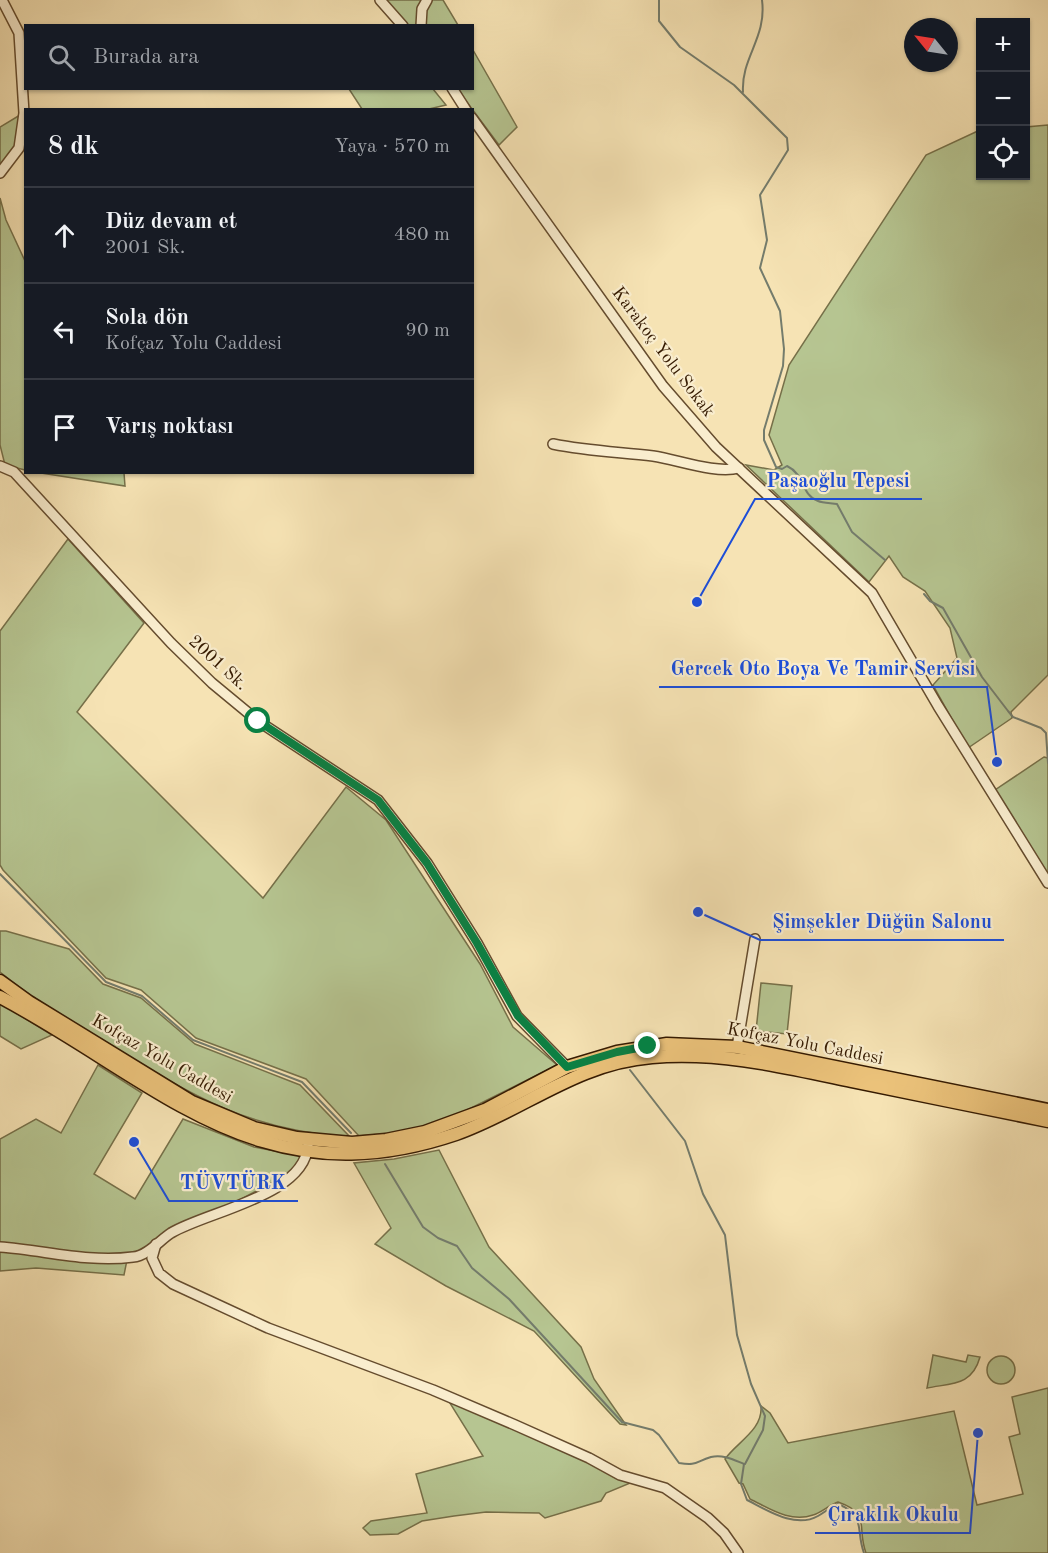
<!DOCTYPE html>
<html lang="tr">
<head>
<meta charset="utf-8">
<style>
	:root { --surface:#171b24; --page:#20242c; --text:#f1f3f6; --muted:#9ea1a6; --line:#363941 }
	body { margin:0; font-family:"Old Standard TT",serif; background:var(--page); color:var(--text) }
	.controls { position:absolute; right:18px; top:18px; display:grid; overflow:hidden; border-radius:0px; box-shadow:0 2px 4px #0004 }
	.controls button { width:54px; height:54px; display:grid; place-items:center; padding:0; border:0; border-bottom:2px solid var(--line); background:var(--surface); color:var(--text); font:30px sans-serif }
	.compass { position:absolute; left:904px; top:18px; width:54px; height:54px; border-radius:50%; background:var(--surface); box-shadow:0 2px 4px #0004; rotate:300deg }
	.stop { position:absolute; width:18px; height:18px; margin:-14px; border:4px solid #0b8043; border-radius:50%; background:#fff }
	.stop.end { background:#0b8043; border-color:#fff; box-shadow:0 2px 6px #0008 }
	.list { margin:0; padding:0; list-style:none }
	h2 { display:flex; justify-content:space-between; align-items:center; height:78px; margin:0; padding:0 24px; font-size:26px }
	h2 small { font-size:20px; font-weight:400; color:var(--muted) }
	.list li { display:grid; grid-template-columns:39px 1fr auto; gap:18px; align-items:center; box-sizing:border-box; height:96px; padding:0 24px; border-top:2px solid var(--line) }
	.list b { display:block; font-size:22px; white-space:nowrap }
	.list p { margin:0; font-size:20px; white-space:nowrap; color:var(--muted) }
	.list em { font-size:20px; font-style:normal; color:var(--muted) }
	.icon { flex:none; width:33px; height:33px; fill:none; stroke:currentColor; stroke-width:2; stroke-linecap:round; stroke-linejoin:round }
	.map { position:relative; flex:none; width:1048px; height:1553px; overflow:hidden }
	.search { position:absolute; background:var(--surface); box-shadow:0 2px 4px #0004; left:24px; top:24px; width:450px; height:66px; display:flex; align-items:center; gap:15px; box-sizing:border-box; padding:0 21px; border-radius:0px; color:var(--muted); font-size:22px }
	.panel { position:absolute; background:var(--surface); box-shadow:0 2px 4px #0004; left:24px; top:108px; width:450px; height:366px; border-radius:0px }
	.map>svg:first-child { display:block }
	.green { fill:#b6c591; stroke:#767049; stroke-width:1.5 }
	.lines { fill:none; stroke-linecap:round; stroke-linejoin:round }
	.stream { stroke:#747c6c; stroke-width:2 }
	.minor-casing { stroke:#654c2e; stroke-width:12 }
	.major-casing { stroke:#351a01; stroke-width:15 }
	.minor { stroke:#f9edce; stroke-width:9 }
	.major { stroke:#ebc27a; stroke-width:12 }
	.route { stroke:#0b8043; stroke-width:8 }
	.labels { text-anchor:middle; dominant-baseline:central; stroke-width:4.5; stroke-linejoin:round; paint-order:stroke }
	.street-label { font-size:18px; fill:#351a01; stroke:#f9edce }
	.leader { fill:none; stroke:#1d4ed8; stroke-width:2 }
	.callout-dot { fill:#1d4ed8; stroke:#f9edce; stroke-width:2 }
	.callout-label { font-size:20px; text-anchor:middle; font-weight:bold; fill:#1d4ed8; stroke:#f9edce; stroke-width:4.5; stroke-linejoin:round; paint-order:stroke }
</style>
</head>
<body>
<div class="map">
<svg width="1048" height="1553" viewBox="0 0 1048 1553">
	<rect width="100%" height="100%" fill="#f6e3b4"/>
	<filter id="stains"><feTurbulence type="fractalNoise" baseFrequency=".00333" numOctaves="4"/><feColorMatrix values="0 0 0 0 .2 0 0 0 0 .09 0 0 0 0 .02 0 0 0 .5 -.17"/></filter>
	<radialGradient id="worn" r=".72"><stop offset=".6" stop-color="#630" stop-opacity="0"/><stop offset="1" stop-color="#630" stop-opacity=".3"/></radialGradient>
	<g class="green">
		<path d="M385 0H424L418 25H408Z"/>
		<path d="M430 0H443L458 25 424 26V10Z"/>
		<path d="M473 50 517 127 499 145 457 89 472 88Z"/>
		<path d="M349 89H433L446 105 429 109H362Z"/>
		<path d="M20 115 16 147 0 169V127Z"/>
		<path d="M1048 125V675L1011 712 1012 718 968 748 933 685 957 658 950 628 925 591 903 577 889 556 869 582 746 465 774 470 782 465 769 435 789 365 926 155 980 130V176H1026V127Z"/>
		<path d="M0 198 6 220 25 261V470L5 465 0 445Z"/>
		<path d="M41 473H124L125 486Z"/>
		<path d="M68 539 144 623 77 712 263 898 346 787 386 820 480 964 513 1027 557 1065 451 1118 404 1132 359 1136 306 1079 196 1038 141 990 106 978 3 870 0 865V631Z"/>
		<path d="M1044 757 1048 758V875L995 790Z"/>
		<path d="M0 931H6L69 949 103 984 141 998 195 1044 300 1085 350 1137C250 1131 193 1096 110 1045 73 1022 34 1000 0 972Z"/>
		<path d="M761 983 792 986 787 1034 756 1031Z"/>
		<path d="M0 1004 8 1008 52 1035 21 1049 0 1036Z"/>
		<path d="M98 1065 142 1093 94 1174 135 1199 183 1119 254 1147 301 1156 299 1162 288 1174 136 1255 103 1258 0 1244V1139L36 1119 61 1133Z"/>
		<path d="M439 1150 489 1247 581 1347 594 1379 626 1425 620 1424 534 1331 446 1286 375 1244 391 1228 354 1163 394 1159Z"/>
		<path d="M0 1250 127 1260 124 1275 36 1268 0 1271Z"/>
		<path d="M933 1355 966 1362 968 1355 980 1357C972 1386 952 1383 927 1388Z"/>
		<circle cx="1001" cy="1370" r="14"/>
		<path d="M1048 1388V1553H866C856 1526 872 1514 838 1502 829 1505 821 1513 813 1515 790 1523 769 1508 750 1499L743 1484 739 1483 725 1459C737 1442 763 1430 761 1406L770 1413 788 1443 954 1411 977 1505 1023 1494 1009 1437 1020 1434 1012 1397Z"/>
		<path d="M448 1400 635 1481 606 1493 601 1501 545 1518 539 1513 486 1512 454 1516 422 1521 398 1534 370 1535 363 1528 371 1521 427 1513 416 1474 483 1456Z"/>
	</g>
	<g class="lines">
		<g class="stream">
			<path d="M659 0V21L680 47 734 85 787 138 788 150 760 195 767 240 760 268 780 311 784 349 783 366 764 430V440L776 467 782 469 787 466C806 475 800 494 818 501 823 503 832 503 837 504L852 532 885 560"/>
			<path d="M743 92C741 57 767 38 762 0"/>
			<path d="M924 594 930 601 943 608 982 677 1008 711 1013 717 1041 728 1046 733 1048 763"/>
			<path d="M0 874 106 982 142 996 193 1040 302 1082 351 1133"/>
			<path d="M630 1070 685 1141 703 1194 725 1235 737 1335 751 1384 765 1416 763 1430 745 1464"/>
			<path d="M385 1164 423 1227 438 1238 457 1246 472 1268 509 1299 622 1422 653 1430 659 1435 679 1463C697 1466 695 1462 711 1457 723 1454 734 1460 744 1464L741 1484 747 1500C767 1510 795 1529 818 1516 825 1512 829 1508 838 1504 867 1516 855 1529 864 1553"/>
		</g>
		<defs>
			<g id="minor">
				<path d="M380 0 403 26"/>
				<path d="M421 26 422 9 427 0"/>
				<path d="M452 88 466 110"/>
				<path d="M472 118 663 386 716 447 872 593 938 706 1048 883"/>
				<path d="M0 173 19 148 24 113 19 33 2 0"/>
				<path d="M553 444C587 451 619 452 653 456 679 460 715 474 739 468"/>
				<path d="M0 466 14 472 171 643 212 683 258 721 378 800 427 863 477 943 517 1016 567 1067"/>
				<path d="M737 1047 755 939"/>
				<path d="M156 1244 152 1258 159 1273 173 1284 268 1328 433 1390 515 1425 589 1458 620 1475 665 1488 708 1518 724 1533 738 1553"/>
				<path d="M0 1247C44 1250 88 1263 133 1257 147 1256 160 1240 171 1233 208 1211 305 1196 308 1145"/>
			</g>
			<g id="major">
				<path d="M0 981 29 1002 192 1102 254 1128 297 1138 352 1143 386 1140 425 1132 485 1110 567 1067 617 1052 667 1044 737 1047 1048 1110"/>
				<path d="M0 997C159 1081 258 1201 456 1134 524 1110 576 1063 652 1057 720 1051 785 1067 851 1081 917 1094 982 1108 1048 1121"/>
			</g>
		</defs>
		<use href="#minor" class="minor-casing"/>
		<use href="#major" class="major-casing"/>
		<use href="#minor" class="minor"/>
		<use href="#major" class="major"/>
	</g>
	<g class="lines">
		<path class="route" d="M258 721 378 800 427 863 477 943 518 1016 567 1067 617 1052 648 1046"/>
	</g>
	<g class="labels">
		<g class="street-label">
			<text transform="translate(663 352) rotate(53)">Karakoç Yolu Sokak</text>
			<text transform="translate(218 663) rotate(42)">2001 Sk.</text>
			<text transform="translate(805 1044) rotate(11)">Kofçaz Yolu Caddesi</text>
			<text transform="translate(162 1059) rotate(30)">Kofçaz Yolu Caddesi</text>
		</g>
	</g>
	<path class="leader" d="M697 602L755 499H922M997 762L987 687H659M698 912L760 940H1004M134 1142L169 1201H298M978 1433L970 1533H815"/>
	<g class="callout-dot">
		<circle cx="697" cy="602" r="6"/>
		<circle cx="997" cy="762" r="6"/>
		<circle cx="698" cy="912" r="6"/>
		<circle cx="134" cy="1142" r="6"/>
		<circle cx="978" cy="1433" r="6"/>
	</g>
	<g class="callout-label">
		<text x="838" y="487">Paşaoğlu Tepesi</text>
		<text x="823" y="675">Gercek Oto Boya Ve Tamir Servisi</text>
		<text x="882" y="928">Şimşekler Düğün Salonu</text>
		<text x="233" y="1189">TÜVTÜRK</text>
		<text x="893" y="1521">Çıraklık Okulu</text>
	</g>
	<rect width="100%" height="100%" filter="url(#stains)"/>
	<rect width="100%" height="100%" fill="url(#worn)"/>
</svg>
<div class="controls">
<button>+</button>
<button>−</button>
<button><svg class="icon" aria-label="locate" viewBox="0 0 24 24"><circle cx="12" cy="12" r="6"/><path d="M12 2v4M12 18v4M2 12h4M18 12h4"/></svg></button>
</div>
<svg class="compass" viewBox="-18 -18 36 36"><path d="M0-13l5 13h-10z" fill="#e53935"/><path d="M0 13l5-13h-10z" fill="#9ea1a6"/></svg>
<div class="stop" style="left:258px;top:721px"></div>
<div class="stop end" style="left:648px;top:1046px"></div>
<div class="search"><svg class="icon" aria-label="search" viewBox="0 0 24 24"><circle cx="10" cy="10" r="6"/><path d="M15 15l6 6"/></svg>Burada ara</div>
<section class="panel">
<h2>8 dk<small>Yaya · 570 m</small></h2>
<ul class="list">
<li><svg class="icon" aria-label="ahead" viewBox="0 0 24 24"><path d="M12 20V5M6 11l6-6 6 6"/></svg><div><b>Düz devam et</b><p>2001 Sk.</p></div><em>480 m</em></li>
<li><svg class="icon" aria-label="left" viewBox="0 0 24 24"><path d="M17 20v-9H6M10 6l-5 5 5 5"/></svg><div><b>Sola dön</b><p>Kofçaz Yolu Caddesi</p></div><em>90 m</em></li>
<li><svg class="icon" aria-label="arrive" viewBox="0 0 24 24"><path d="M6 21V4h12l-3 4 3 4H6"/></svg><div><b>Varış noktası</b></div></li>
</ul>
</section>
</div>
</body>
</html>
